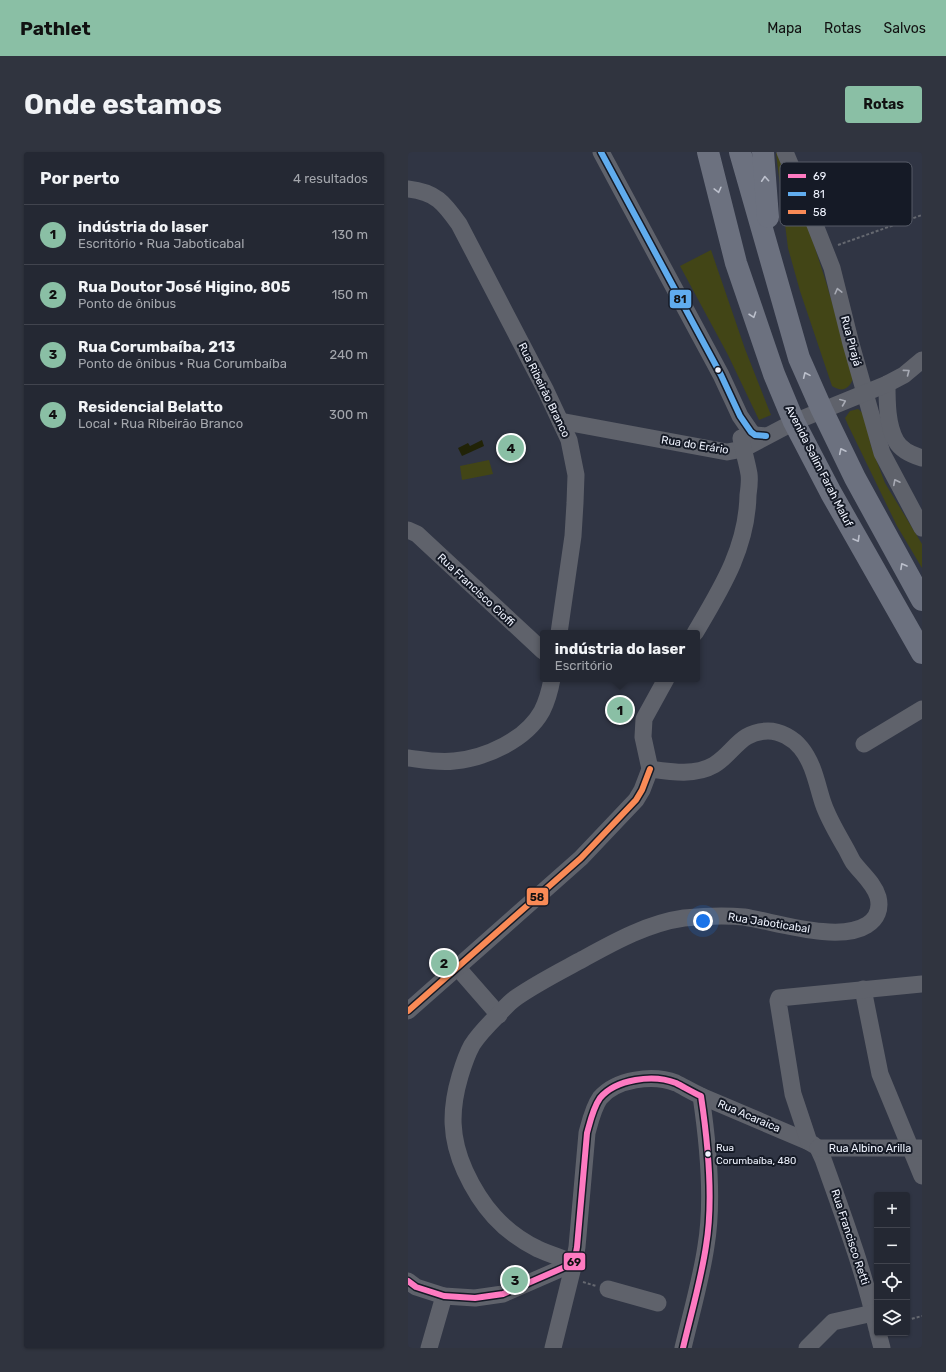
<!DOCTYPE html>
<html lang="pt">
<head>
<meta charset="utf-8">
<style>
	:root { --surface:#242833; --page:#30343f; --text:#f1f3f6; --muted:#a3a6ac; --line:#41444e; --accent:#8abfa5 }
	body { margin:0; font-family:Rubik,sans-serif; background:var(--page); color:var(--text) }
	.controls { position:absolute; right:12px; bottom:12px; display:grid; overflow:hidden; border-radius:4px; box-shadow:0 1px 3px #0004 }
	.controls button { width:36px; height:36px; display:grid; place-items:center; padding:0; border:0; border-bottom:1px solid var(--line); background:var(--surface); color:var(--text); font:20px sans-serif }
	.you { position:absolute; left:295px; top:769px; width:14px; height:14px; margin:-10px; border:3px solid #fff; border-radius:50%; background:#1a73e8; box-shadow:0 0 0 6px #1a73e833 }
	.badge { display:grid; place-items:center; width:26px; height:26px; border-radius:50%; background:var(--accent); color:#111; font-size:13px; font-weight:700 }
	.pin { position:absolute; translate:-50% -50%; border:2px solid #fff; box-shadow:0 1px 4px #0006 }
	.popup { position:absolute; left:132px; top:478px; width:160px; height:52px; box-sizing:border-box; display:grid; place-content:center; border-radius:4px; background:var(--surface); filter:drop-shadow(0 1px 3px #0005); font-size:13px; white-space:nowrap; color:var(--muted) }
	.popup b { font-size:15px; color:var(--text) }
	.popup::after { content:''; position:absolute; left:50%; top:100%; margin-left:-8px; border:8px solid transparent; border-top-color:var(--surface) }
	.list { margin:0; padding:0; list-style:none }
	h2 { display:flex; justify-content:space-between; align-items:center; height:52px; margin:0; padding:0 16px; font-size:17px }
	h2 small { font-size:13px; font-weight:400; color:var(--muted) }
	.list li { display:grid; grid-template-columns:26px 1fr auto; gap:12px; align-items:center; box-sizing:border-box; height:60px; padding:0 16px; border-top:1px solid var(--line) }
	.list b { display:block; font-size:15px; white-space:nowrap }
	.list p { margin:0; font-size:13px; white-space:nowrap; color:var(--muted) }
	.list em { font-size:13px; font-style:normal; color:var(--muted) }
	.icon { flex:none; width:22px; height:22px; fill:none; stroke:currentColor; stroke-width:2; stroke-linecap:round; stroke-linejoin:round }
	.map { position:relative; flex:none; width:514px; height:1196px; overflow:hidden; border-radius:4px }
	header { display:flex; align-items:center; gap:24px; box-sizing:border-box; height:56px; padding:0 20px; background:var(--accent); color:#111 }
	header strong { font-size:19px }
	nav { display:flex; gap:22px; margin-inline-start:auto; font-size:14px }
	.intro { display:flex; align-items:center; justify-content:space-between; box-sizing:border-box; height:96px; padding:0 24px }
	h1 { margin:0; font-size:28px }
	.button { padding:10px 18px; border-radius:4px; background:var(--accent); color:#111; font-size:14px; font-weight:700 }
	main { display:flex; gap:24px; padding:0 24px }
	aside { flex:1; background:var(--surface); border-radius:4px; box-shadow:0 1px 3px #0004 }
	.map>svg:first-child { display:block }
	.green { fill:#424516 }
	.water { fill:#212307 }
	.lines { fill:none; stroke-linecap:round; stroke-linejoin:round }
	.path { stroke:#656870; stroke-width:2; stroke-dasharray:3 2; stroke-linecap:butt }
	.minor { stroke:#5f626b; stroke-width:17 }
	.highway { stroke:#6c717f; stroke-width:22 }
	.bus-1-casing { stroke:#151a26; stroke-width:9 }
	.bus-2-casing { stroke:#151a26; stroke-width:9 }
	.bus-3-casing { stroke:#151a26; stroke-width:9 }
	.bus-1 { stroke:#fe7ac1; stroke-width:6 }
	.bus-2 { stroke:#60acee; stroke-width:6 }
	.bus-3 { stroke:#f98a56; stroke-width:6 }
	.oneway { stroke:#bbbfcb }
	.oneway2 { stroke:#a7aab4 }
	.bus-dot { fill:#eff3fe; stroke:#151a26; stroke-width:1.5 }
	.labels { text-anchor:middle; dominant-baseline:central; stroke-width:4; stroke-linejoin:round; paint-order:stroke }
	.bus-label { font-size:10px; fill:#eff3fe; stroke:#151a26; text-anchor:start }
	.street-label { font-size:11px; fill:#eff3fe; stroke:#151a26 }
	.key { fill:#151a26; stroke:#565b67; stroke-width:1 }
	.key-label { font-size:11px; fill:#eff3fe }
	.line-badge { stroke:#151a26; stroke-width:1.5 }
	.pale-badge-label { font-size:11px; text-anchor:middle; font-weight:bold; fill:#111 }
</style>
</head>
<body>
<header>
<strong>Pathlet</strong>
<nav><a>Mapa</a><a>Rotas</a><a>Salvos</a></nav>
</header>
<div class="intro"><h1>Onde estamos</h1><a class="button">Rotas</a></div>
<main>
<aside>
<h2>Por perto<small>4 resultados</small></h2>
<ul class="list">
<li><span class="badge">1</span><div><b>indústria do laser</b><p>Escritório · Rua Jaboticabal</p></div><em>130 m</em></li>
<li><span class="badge">2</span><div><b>Rua Doutor José Higino, 805</b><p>Ponto de ônibus</p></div><em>150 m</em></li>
<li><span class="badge">3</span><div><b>Rua Corumbaíba, 213</b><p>Ponto de ônibus · Rua Corumbaíba</p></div><em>240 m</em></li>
<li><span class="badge">4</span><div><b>Residencial Belatto</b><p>Local · Rua Ribeirão Branco</p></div><em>300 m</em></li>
</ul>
</aside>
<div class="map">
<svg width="514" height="1196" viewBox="0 0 514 1196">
	<rect width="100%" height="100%" fill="#303544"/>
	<g class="green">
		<path d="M376 0 418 130 446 225C441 237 435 241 424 234L392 139 380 96 368 1Z"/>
		<path d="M303 98 337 197 363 263 351 268 320 203 272 114Z"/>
		<path d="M450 257 456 262 463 294 477 331 514 392V416L489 374 440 273 437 266 442 259Z"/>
		<path d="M81 308 85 322 54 328 52 314Z"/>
	</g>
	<path class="water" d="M74 288 76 294 54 304 50 296 60 291 62 294Z"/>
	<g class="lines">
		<g class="path">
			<path d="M430 93 514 63"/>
			<path d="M175 1130 188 1134"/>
			<path d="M499 1168 514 1164"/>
		</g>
		<g class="minor">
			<path d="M193 0 313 223 332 264 343 280 347 283 358 284"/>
			<path d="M377 0 398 50 424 116 443 192 474 301 514 376"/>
			<path d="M0 37C28 40 36 51 51 72L138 239 161 288 168 323 167 351 165 384 151 481"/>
			<path d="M479 232C479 250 479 273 488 289 493 298 504 303 514 306"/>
			<path d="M152 269 319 300 335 297 386 270 479 232 496 223 514 208"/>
			<path d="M0 378 9 382 135 499"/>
			<path d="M287 481C313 437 339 396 340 343 341 336 342 329 341 322 339 310 335 298 333 286"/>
			<path d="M456 592 514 557"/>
			<path d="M0 606C15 608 31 611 46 609 78 606 118 588 134 559 139 549 142 538 144 527"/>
			<path d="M242 617 235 585 236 567 258 527"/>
			<path d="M49 815 91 863"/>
			<path d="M455 837 472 922 514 1024"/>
			<path d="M0 859 173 706 228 648 234 638 242 617"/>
			<path d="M293 944 401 990 406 993"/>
			<path d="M401 990 385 942 370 849 371 846 514 832"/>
			<path d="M410 996 415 1007C435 1063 456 1119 469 1177"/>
			<path d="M410 996H512"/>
			<path d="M0 1129 8 1135 36 1144 67 1146 95 1142 166 1111 169 1095 179 981C182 970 185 956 192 946 208 927 245 922 268 931 276 935 284 940 293 944 300 991 306 1047 298 1094 293 1128 283 1162 275 1196"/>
			<path d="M200 1137 250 1151"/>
			<path d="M470 1181 474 1196"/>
			<path d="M21 1196 36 1144"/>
			<path d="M145 1196 166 1111C154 1106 141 1102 130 1097 95 1080 73 1054 57 1019 42 986 42 958 52 924 55 914 59 902 64 893 71 882 80 873 89 864 95 858 101 850 109 845 129 831 153 819 175 807 206 790 240 771 276 766 296 764 316 763 336 765 368 770 431 791 459 773 469 767 473 757 470 745 466 731 453 721 445 710 442 705 440 700 437 695 429 681 420 666 415 651 409 633 406 612 393 596 385 586 372 579 360 579 332 579 326 601 306 613 287 624 263 620 242 617"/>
			<path d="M399 1196 425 1170 465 1161"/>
		</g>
		<g class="highway">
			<path d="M300 0 328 111 366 222 386 270 423 341 514 501"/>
			<path d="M332 0 391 206 414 258 447 326 514 448"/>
			<path d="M355 0 360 65"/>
		</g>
		<defs>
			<path id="bus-1" d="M0 1129 8 1135 36 1144 67 1146 95 1142 166 1111 169 1095 179 981C182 970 185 956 192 946 208 927 245 922 268 931 276 935 284 940 293 944 300 991 306 1047 298 1094 293 1128 283 1162 275 1196"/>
			<path id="bus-2" d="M193 0 313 223 332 264 343 280 347 283 358 284"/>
			<path id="bus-3" d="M0 859 173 706 228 648 234 638 242 617"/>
		</defs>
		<use href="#bus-1" class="bus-1-casing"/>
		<use href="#bus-2" class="bus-2-casing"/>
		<use href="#bus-3" class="bus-3-casing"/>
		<use href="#bus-1" class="bus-1"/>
		<use href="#bus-2" class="bus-2"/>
		<use href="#bus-3" class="bus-3"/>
	</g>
	<defs><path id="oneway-chevron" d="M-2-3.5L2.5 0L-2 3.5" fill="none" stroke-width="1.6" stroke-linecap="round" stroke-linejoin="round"/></defs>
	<g class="oneway">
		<use href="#oneway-chevron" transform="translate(357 27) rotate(-94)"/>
		<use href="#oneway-chevron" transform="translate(310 38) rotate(76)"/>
		<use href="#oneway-chevron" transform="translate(345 163) rotate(71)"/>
		<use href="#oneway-chevron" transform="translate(398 223) rotate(-114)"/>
		<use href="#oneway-chevron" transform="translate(434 299) rotate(-116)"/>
		<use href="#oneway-chevron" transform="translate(449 387) rotate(60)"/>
		<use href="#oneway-chevron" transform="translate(495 414) rotate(-119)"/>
	</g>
	<g class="oneway2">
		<use href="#oneway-chevron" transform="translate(430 139) rotate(-104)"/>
		<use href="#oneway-chevron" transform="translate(499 220) rotate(-37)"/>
		<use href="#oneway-chevron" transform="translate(435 250) rotate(-22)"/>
		<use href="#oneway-chevron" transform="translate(488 330) rotate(-117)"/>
	</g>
	<g class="bus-dot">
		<circle cx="310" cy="218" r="3.5"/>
		<circle cx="300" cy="1002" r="3.5"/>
	</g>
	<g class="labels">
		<g class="bus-label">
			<text x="308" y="996">Rua<tspan x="308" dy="13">Corumbaíba, 480</tspan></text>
		</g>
		<g class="street-label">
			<text transform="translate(443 189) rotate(75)">Rua Pirajá</text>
			<text transform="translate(136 238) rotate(64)">Rua Ribeirão Branco</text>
			<text transform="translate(287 293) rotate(9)">Rua do Erário</text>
			<text transform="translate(411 314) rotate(63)">Avenida Salim Farah Maluf</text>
			<text transform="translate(68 438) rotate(43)">Rua Francisco Cioffi</text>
			<text transform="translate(361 771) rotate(9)">Rua Jaboticabal</text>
			<text transform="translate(341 964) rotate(23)">Rua Acaraica</text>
			<text x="462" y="996">Rua Albino Arilla</text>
			<text transform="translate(442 1085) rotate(72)">Rua Francisco Retti</text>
		</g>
	</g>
	<rect x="372" y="10" width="132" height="64" rx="6" class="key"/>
	<rect x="380" y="22" width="18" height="4" fill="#fe7ac1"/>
	<rect x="380" y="40" width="18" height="4" fill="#60acee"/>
	<rect x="380" y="58" width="18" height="4" fill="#f98a56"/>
	<g class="key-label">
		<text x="405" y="28">69</text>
		<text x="405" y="46">81</text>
		<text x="405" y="64">58</text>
	</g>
	<g class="line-badge">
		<rect x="261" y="137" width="23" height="20" rx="4" fill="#60acee"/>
		<rect x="118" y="735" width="23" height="19" rx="4" fill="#f98a56"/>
		<rect x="155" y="1100" width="23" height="19" rx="4" fill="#fe7ac1"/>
	</g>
	<g class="pale-badge-label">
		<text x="272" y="151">81</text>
		<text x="129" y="749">58</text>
		<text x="166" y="1114">69</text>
	</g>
</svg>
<div class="controls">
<button>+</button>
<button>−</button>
<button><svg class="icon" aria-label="locate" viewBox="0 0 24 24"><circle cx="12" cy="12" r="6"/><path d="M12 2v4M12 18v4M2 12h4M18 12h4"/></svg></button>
<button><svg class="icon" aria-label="layers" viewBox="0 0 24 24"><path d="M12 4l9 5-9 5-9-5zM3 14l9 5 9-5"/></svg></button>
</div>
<div class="you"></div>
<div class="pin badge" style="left:212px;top:558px">1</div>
<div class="popup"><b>indústria do laser</b>Escritório</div>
<div class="pin badge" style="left:36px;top:811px">2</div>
<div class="pin badge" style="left:107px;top:1128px">3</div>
<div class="pin badge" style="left:103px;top:296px">4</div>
</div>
</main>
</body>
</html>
